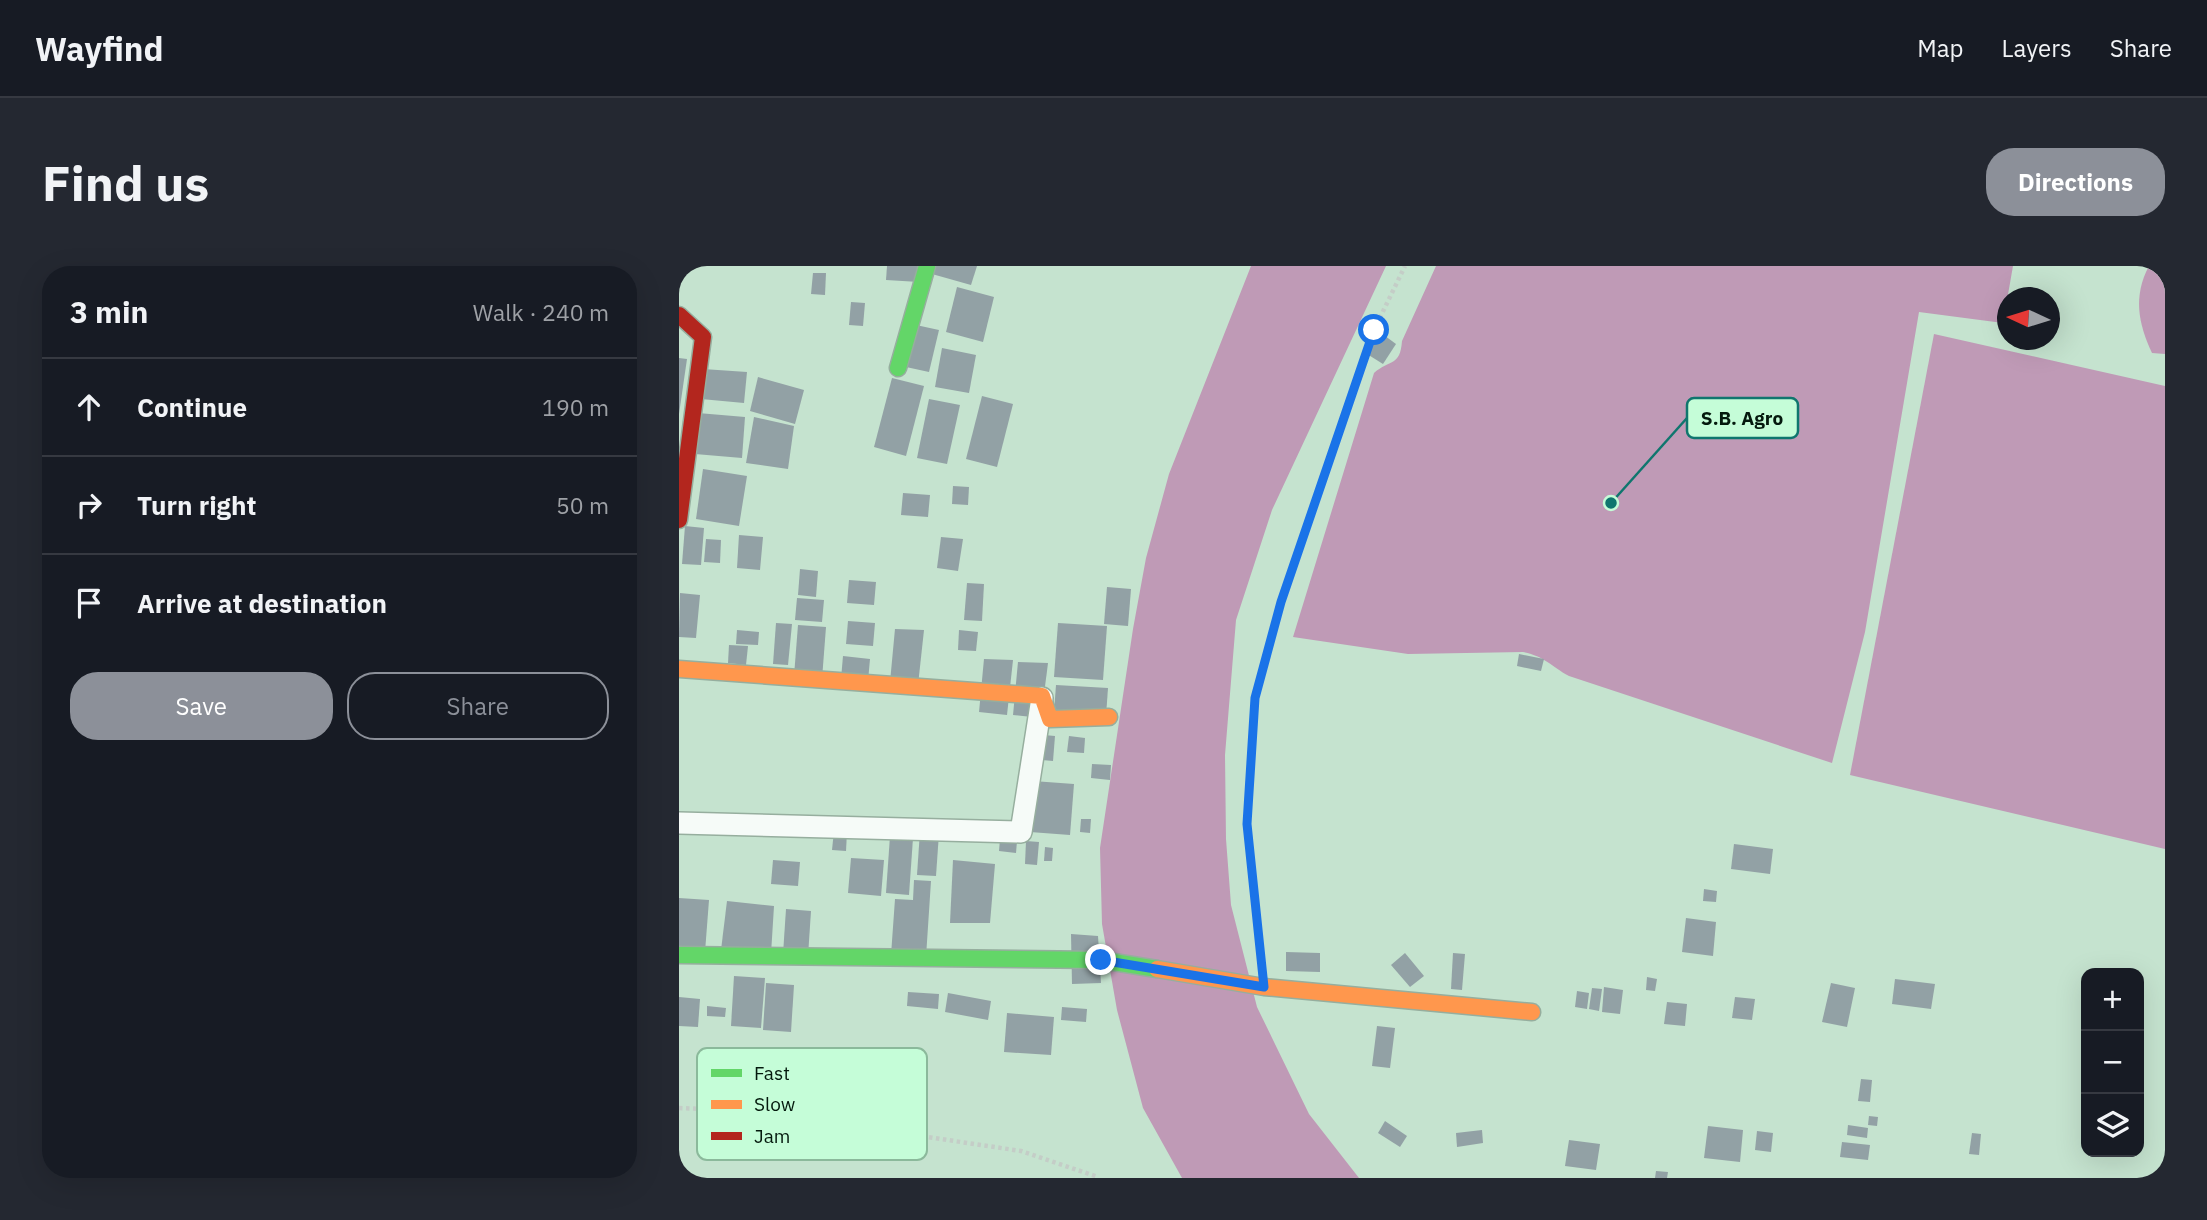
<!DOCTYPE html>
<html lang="en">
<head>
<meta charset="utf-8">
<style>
	:root { --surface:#171b24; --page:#242831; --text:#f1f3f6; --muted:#9ea1a6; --line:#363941; --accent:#8c9099 }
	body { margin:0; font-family:"IBM Plex Sans",sans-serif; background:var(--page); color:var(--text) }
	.controls { position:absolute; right:21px; bottom:21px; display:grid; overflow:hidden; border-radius:14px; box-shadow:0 7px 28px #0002 }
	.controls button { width:63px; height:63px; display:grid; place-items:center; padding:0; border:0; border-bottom:2px solid var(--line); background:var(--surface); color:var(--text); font:35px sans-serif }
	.compass { position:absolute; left:1318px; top:21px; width:63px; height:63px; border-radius:50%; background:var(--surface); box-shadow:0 7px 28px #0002; rotate:274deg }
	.stop { position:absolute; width:21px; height:21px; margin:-16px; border:5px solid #1a73e8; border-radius:50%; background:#fff }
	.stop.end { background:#1a73e8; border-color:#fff; box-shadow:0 2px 7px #0008 }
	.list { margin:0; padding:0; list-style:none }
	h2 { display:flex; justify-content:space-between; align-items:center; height:91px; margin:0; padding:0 28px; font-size:30px }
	h2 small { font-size:23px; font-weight:400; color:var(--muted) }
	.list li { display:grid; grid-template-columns:46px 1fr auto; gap:21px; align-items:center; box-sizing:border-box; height:98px; padding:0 28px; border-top:2px solid var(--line) }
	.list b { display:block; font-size:26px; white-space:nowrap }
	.list em { font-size:23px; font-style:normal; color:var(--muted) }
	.actions { display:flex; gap:14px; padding:21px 28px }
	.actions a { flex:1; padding:16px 0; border:2px solid var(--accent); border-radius:28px; text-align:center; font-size:24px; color:var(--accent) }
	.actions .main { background:var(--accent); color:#fff }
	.icon { flex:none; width:38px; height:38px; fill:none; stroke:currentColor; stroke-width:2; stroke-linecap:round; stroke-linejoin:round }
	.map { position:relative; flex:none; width:1486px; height:912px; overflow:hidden; border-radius:28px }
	header { display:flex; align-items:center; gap:42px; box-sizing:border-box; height:98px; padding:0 35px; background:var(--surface); border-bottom:2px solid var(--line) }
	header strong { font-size:33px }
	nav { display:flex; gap:38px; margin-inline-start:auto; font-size:24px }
	.intro { display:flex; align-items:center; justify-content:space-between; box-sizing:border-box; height:168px; padding:0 42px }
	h1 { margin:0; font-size:49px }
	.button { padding:18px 32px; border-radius:28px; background:var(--accent); color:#fff; font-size:24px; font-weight:700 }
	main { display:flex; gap:42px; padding:0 42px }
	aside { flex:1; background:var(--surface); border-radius:28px; box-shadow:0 7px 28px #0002 }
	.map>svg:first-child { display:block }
	.water { fill:#bf9ab6 }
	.building { fill:#92a1a5 }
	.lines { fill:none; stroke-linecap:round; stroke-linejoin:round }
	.street-casing { stroke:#96ae9e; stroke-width:24 }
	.fast-casing { stroke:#96ae9e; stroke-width:19 }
	.slow-casing { stroke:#96ae9e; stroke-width:19 }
	.jam-casing { stroke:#96ae9e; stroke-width:19 }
	.path { stroke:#c4cdc7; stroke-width:4.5; stroke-dasharray:3.5 3.5; stroke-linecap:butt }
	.street { stroke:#f6fbf8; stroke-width:21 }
	.fast { stroke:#63d668; stroke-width:16 }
	.slow { stroke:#ff974d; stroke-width:16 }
	.jam { stroke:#b3261e; stroke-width:16 }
	.route { stroke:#1a73e8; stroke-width:9 }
	.key { fill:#c5fdd8; stroke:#8bb99b; stroke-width:2 }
	.key-label { font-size:19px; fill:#04190d }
	.leader { fill:none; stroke:#0f766e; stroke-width:2.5 }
	.callout-dot { fill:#0f766e; stroke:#c5fdd8; stroke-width:2.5 }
	.callout { fill:#c5fdd8; stroke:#0f766e; stroke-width:2.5 }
	.callout-label { font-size:19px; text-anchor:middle; font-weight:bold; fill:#04190d }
</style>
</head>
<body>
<header>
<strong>Wayfind</strong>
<nav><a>Map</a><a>Layers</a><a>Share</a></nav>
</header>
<div class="intro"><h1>Find us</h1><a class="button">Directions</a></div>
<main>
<aside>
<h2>3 min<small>Walk · 240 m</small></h2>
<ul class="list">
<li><svg class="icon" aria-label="ahead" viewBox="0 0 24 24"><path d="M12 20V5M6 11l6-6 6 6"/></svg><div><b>Continue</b></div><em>190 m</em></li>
<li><svg class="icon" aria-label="right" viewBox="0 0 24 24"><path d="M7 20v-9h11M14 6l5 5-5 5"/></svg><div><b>Turn right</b></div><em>50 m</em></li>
<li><svg class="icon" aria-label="arrive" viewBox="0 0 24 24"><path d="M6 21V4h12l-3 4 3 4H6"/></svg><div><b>Arrive at destination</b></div></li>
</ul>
<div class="actions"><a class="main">Save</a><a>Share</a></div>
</aside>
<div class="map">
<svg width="1486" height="912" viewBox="0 0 1486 912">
	<rect width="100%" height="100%" fill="#c5e3cf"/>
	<g class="water">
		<path d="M572 0H707L593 244 557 354 546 489 547 573 552 639 578 741 630 848 680 912H503L464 842 438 744 423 658 421 582 454 363 467 292 490 208Z"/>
		<path d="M757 0H1334L1324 57 1240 46 1186 366 1153 497 890 410C872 400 865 390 844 386L729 388 614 371 695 107C711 93 721 101 723 75Z"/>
		<path d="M1470 0H1486V88L1473 87C1459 57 1454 30 1470 0Z"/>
		<path d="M1255 68 1486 120V583L1171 509Z"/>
	</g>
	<g class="building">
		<path d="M208 0H241L240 16 207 14Z"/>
		<path d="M255 0H298L292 19 253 8Z"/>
		<path d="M134 7H147L146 29 132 28Z"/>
		<path d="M278 21 315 31 304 76 267 66Z"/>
		<path d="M172 36 186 37 184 60 170 59Z"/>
		<path d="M237 59 260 64 250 106 227 101Z"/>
		<path d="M702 67 717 78 704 98 688 88Z"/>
		<path d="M263 82 297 89 290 127 256 121Z"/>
		<path d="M0 92 8 93 0 148Z"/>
		<path d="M24 103 68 106 65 137 22 133Z"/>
		<path d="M79 111 125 124 116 158 71 145Z"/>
		<path d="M213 112 245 120 227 190 195 181Z"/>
		<path d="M303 130 334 138 318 201 287 193Z"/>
		<path d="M250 133 281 139 268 198 238 192Z"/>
		<path d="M19 147 66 151 63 192 16 188Z"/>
		<path d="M75 151 115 160 109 203 67 197Z"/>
		<path d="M24 203 68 210 60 260 17 253Z"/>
		<path d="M274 220 290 221 289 239 273 238Z"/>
		<path d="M224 227 251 229 249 251 222 249Z"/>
		<path d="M6 260 25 262 22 299 3 298Z"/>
		<path d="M60 269 84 271 81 304 58 302Z"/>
		<path d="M262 271 284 273 279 305 258 302Z"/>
		<path d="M27 273 42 274 41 297 25 296Z"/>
		<path d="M121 303 139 305 137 331 119 329Z"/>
		<path d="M170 314 197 316 195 339 168 337Z"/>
		<path d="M288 317 305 318 303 355 285 354Z"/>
		<path d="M428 321 452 323 449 360 425 358Z"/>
		<path d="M1 327 21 329 17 372 0 371Z"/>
		<path d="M118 332 145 334 143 356 116 354Z"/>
		<path d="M169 355 196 357 194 380 167 378Z"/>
		<path d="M97 357 113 358 109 399 94 398Z"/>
		<path d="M379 357 428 360 424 414 375 411Z"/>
		<path d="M119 359 147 361 143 413 115 410Z"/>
		<path d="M216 363 245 364 239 419 211 416Z"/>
		<path d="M58 364 80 366 79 379 57 378Z"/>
		<path d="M280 364 299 366 297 385 279 384Z"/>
		<path d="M50 379 69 380 67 399 49 397Z"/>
		<path d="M840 388 865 393 862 405 838 400Z"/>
		<path d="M164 390 191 393 189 415 162 413Z"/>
		<path d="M305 393 334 394 328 449 300 446Z"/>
		<path d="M339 396 369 397 362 452 334 449Z"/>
		<path d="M377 419 429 422 427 450 375 446Z"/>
		<path d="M365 469 376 470 374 495 363 494Z"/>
		<path d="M390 470 406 472 405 487 388 486Z"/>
		<path d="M413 498 432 499 431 514 412 512Z"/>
		<path d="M354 515 395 518 391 569 351 566Z"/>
		<path d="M402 553H412L411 567 401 566Z"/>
		<path d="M155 565 168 566 167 585 153 584Z"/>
		<path d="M241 565 260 567 257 610 238 609Z"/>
		<path d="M211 570 234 572 230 629 207 627Z"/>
		<path d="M321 573 338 575 337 587 320 585Z"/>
		<path d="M347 575 360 576 358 599 346 598Z"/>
		<path d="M1055 578 1094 583 1091 608 1052 603Z"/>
		<path d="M366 581 374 582 373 595H365Z"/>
		<path d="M172 592 205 594 202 630 169 627Z"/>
		<path d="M94 594 121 596 119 620 92 618Z"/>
		<path d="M274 594 316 598 311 657H271Z"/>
		<path d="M235 614 252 615 247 691 212 689 216 633 234 634Z"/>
		<path d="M1025 623 1038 625 1037 636 1024 635Z"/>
		<path d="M0 632 30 634 26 686 0 684Z"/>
		<path d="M48 635 95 640 92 688 42 684Z"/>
		<path d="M107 643 132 645 129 690 104 688Z"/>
		<path d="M1007 652 1037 656 1034 690 1003 686Z"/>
		<path d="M392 668 419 670 422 717 393 718Z"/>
		<path d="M607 686 641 687V706L607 705Z"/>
		<path d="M726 687 745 710 731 721 712 699Z"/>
		<path d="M774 687 786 688 783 724 772 723Z"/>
		<path d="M55 710 86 712 82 762 52 760Z"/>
		<path d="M968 711 978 713 976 725 967 724Z"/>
		<path d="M1216 713 1256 718 1252 743 1213 738Z"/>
		<path d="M87 717 115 719 112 766 84 764Z"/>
		<path d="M1152 717 1176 722 1168 761 1143 756Z"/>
		<path d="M925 721 944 724 941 748 923 746Z"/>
		<path d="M913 722 923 723 920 745 910 743Z"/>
		<path d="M898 725 910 727 908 743 896 741Z"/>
		<path d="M229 726 260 728 259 743 228 740Z"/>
		<path d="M269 727 312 735 309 754 266 746Z"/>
		<path d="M0 731 21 733 19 761 0 760Z"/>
		<path d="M1056 731 1076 733 1073 754 1053 752Z"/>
		<path d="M988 736 1008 738 1006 760 985 758Z"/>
		<path d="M28 740 47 742 46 751 28 750Z"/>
		<path d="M383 741 408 743 407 756 382 754Z"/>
		<path d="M328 747 375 751 372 789 325 786Z"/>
		<path d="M698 760 716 762 711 802 693 800Z"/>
		<path d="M1182 813 1193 814 1191 836 1179 835Z"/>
		<path d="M1190 850 1199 851 1198 860 1189 859Z"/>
		<path d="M706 855 728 870 721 881 699 867Z"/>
		<path d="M1169 859 1189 862 1188 872 1168 869Z"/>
		<path d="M1029 860 1064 864 1061 896 1025 892Z"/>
		<path d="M803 864 804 877 778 881 777 867Z"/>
		<path d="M1078 865 1094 867 1092 886 1076 884Z"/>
		<path d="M1293 867 1302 868 1300 889 1290 888Z"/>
		<path d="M890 874 921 878 917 904 886 900Z"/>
		<path d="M1163 876 1191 879 1189 894 1161 891Z"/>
		<path d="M977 905 989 906 988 912H976Z"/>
	</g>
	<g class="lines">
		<defs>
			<path id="street" d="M0 557 342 566 363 432"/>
			<g id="fast">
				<path d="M219 102 248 0"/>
				<path d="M0 689 422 694 478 703"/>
			</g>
			<g id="slow">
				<path d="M0 403 363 430 371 453 430 451"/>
				<path d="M478 703 585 721 853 746"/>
			</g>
			<path id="jam" d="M0 49 24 71 0 254"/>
		</defs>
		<use href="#street" class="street-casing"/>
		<use href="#fast" class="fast-casing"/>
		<use href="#slow" class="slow-casing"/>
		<use href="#jam" class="jam-casing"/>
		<g class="path">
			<path d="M582 696 568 558 576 432 602 336 695 64 726 0"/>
			<path d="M0 842 75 845 342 885 419 911"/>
		</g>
		<use href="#street" class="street"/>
		<use href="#fast" class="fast"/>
		<use href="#slow" class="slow"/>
		<use href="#jam" class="jam"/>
	</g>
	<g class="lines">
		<path class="route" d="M422 694 585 721 568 558 576 432 602 336 695 64"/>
	</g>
	<rect x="18" y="782" width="230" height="112" rx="10" class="key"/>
	<rect x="32" y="803" width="31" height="8" fill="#63d668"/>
	<rect x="32" y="834" width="31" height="9" fill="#ff974d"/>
	<rect x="32" y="866" width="31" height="8" fill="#b3261e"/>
	<g class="key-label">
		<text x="75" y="814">Fast</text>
		<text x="75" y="845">Slow</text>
		<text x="75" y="877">Jam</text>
	</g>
	<path class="leader" d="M932 237L1008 152"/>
	<circle class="callout-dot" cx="932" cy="237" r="7"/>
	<rect class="callout" x="1008" y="132" width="111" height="40" rx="7"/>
	<g class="callout-label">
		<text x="1063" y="159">S.B. Agro</text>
	</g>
</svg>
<div class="controls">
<button>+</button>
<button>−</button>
<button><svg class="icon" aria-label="layers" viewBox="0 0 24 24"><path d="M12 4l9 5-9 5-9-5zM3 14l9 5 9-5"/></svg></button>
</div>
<svg class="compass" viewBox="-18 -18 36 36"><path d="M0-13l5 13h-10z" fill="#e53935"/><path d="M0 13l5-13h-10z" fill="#9ea1a6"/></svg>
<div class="stop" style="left:695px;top:64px"></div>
<div class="stop end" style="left:422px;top:694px"></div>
</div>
</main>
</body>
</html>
